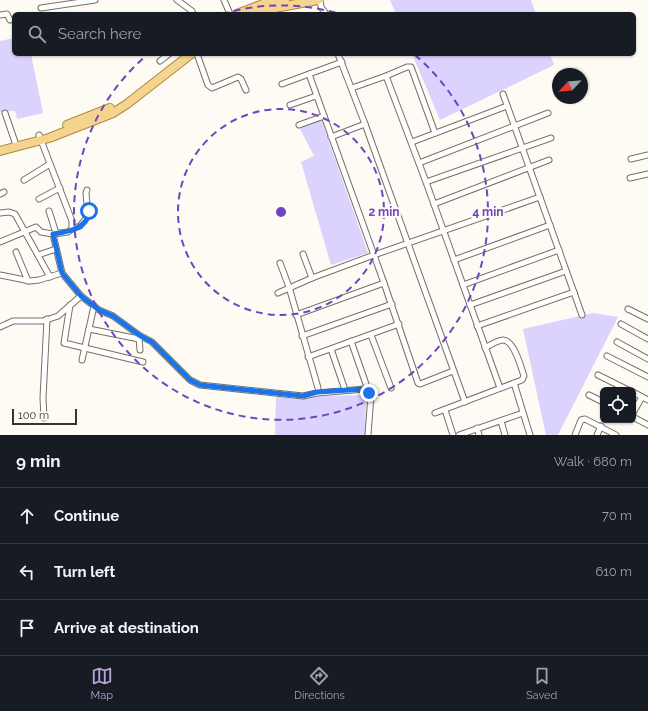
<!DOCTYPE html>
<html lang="en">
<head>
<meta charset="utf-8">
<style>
	:root { --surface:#171b24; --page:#20242c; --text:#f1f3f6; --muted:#9ea1a6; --line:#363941; --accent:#b7a5dc }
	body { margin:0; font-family:Raleway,sans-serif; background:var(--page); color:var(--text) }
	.controls { position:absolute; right:12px; bottom:12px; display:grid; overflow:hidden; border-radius:6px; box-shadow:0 1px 3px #0004 }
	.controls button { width:36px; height:36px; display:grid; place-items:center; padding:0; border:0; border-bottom:1px solid var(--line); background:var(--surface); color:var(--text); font:20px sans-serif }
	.compass { position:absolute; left:552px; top:68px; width:36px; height:36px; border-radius:50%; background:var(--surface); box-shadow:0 1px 3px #0004; rotate:244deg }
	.scale { position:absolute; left:12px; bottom:10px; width:65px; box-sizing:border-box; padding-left:4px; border:2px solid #37342e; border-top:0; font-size:11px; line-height:14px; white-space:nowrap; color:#37342e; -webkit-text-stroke:3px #fefbf5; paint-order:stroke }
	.stop { position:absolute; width:12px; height:12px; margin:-9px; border:3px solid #1a73e8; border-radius:50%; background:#fff }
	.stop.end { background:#1a73e8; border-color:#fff; box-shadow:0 1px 4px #0008 }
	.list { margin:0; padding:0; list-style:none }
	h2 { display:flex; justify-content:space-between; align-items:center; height:52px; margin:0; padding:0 16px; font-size:17px }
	h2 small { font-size:13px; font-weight:400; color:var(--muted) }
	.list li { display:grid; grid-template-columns:26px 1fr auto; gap:12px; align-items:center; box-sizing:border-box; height:56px; padding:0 16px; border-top:1px solid var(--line) }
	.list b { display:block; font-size:15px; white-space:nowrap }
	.list em { font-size:13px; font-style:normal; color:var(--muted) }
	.icon { flex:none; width:22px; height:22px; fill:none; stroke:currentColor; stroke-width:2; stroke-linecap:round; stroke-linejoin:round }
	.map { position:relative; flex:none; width:648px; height:435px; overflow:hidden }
	.search { position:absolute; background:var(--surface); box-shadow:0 1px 3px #0004; left:12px; right:12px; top:12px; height:44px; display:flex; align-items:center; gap:10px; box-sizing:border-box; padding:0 14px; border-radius:6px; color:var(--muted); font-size:15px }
	.sheet { height:220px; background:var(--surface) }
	nav { display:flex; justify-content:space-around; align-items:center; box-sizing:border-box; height:56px; border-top:1px solid var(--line); background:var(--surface); font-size:11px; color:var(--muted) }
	nav a { display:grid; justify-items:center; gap:2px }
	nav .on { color:var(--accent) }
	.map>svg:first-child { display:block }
	.green { fill:#dcd2fe }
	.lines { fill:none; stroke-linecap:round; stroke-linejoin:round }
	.minor-casing { stroke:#777064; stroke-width:7 }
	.primary-casing { stroke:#ad893d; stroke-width:10 }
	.minor { stroke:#fff; stroke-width:5 }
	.primary { stroke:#f4d48f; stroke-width:8 }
	.route { stroke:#1a73e8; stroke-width:5 }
	.ring { fill:none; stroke:#7045bd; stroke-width:2; stroke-dasharray:7 5 }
	.centre { fill:#7045bd; stroke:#fefbf5; stroke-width:2 }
	.ring-label { font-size:12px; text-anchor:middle; font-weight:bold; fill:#7045bd; stroke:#fefbf5; stroke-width:4; stroke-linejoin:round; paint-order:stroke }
</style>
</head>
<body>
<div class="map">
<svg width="648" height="435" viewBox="0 0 648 435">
	<rect width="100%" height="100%" fill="#fefbf5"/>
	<g class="green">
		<path d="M390 0H531L536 14H396Z"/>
		<path d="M14 38V54H31L43 113 17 119 15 111 0 112V41Z"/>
		<path d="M412 54H550L554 65 440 120Z"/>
		<path d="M321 119 368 253 331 265 301 162 314 156 299 127Z"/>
		<path d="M593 313 618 317 558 435H546L523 329Z"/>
		<path d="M366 395 365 435H275L276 397Z"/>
	</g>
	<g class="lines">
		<defs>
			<g id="minor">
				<path d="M177 0 192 11 193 14"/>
				<path d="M224 0 230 14"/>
				<path d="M320 0 321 7 326 14"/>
				<path d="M41 8 95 0"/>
				<path d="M0 15 7 14 10 20"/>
				<path d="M197 54 208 85 212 88 238 77 241 79 246 90"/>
				<path d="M338 54 365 124 465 402"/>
				<path d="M160 61 169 54"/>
				<path d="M342 62 309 74 384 283 418 383 420 384 453 371"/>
				<path d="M386 76 407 67H411L435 133"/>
				<path d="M282 84 309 74"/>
				<path d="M352 88 386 76 426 182 500 388"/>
				<path d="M503 94 582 315"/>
				<path d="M290 105 316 96"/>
				<path d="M5 113 15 142"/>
				<path d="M299 125 324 116"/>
				<path d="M39 135 72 221V229L68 232 53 234 62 273 81 296"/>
				<path d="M331 137 365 124"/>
				<path d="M412 142 507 106"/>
				<path d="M631 159 648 155"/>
				<path d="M419 163 548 113"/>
				<path d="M630 178 648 174"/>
				<path d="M24 180 50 164"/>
				<path d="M426 182 551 138"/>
				<path d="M0 194 4 192"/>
				<path d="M39 199 60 188"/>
				<path d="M434 204 549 160"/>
				<path d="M49 211 56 233"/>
				<path d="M0 213 9 212 15 214 50 277"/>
				<path d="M72 229 80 226 88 216 86 193 87 190"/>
				<path d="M0 242 36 227 41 232 53 234"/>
				<path d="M16 252 28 281"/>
				<path d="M303 254 312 278"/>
				<path d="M38 255 56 249"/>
				<path d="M454 260 550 225"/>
				<path d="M280 263 289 287 318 388"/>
				<path d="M0 275 30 281 39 280 62 273"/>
				<path d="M463 285 559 250"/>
				<path d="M278 293 312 278 374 255 540 197"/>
				<path d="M70 305 64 343 143 362"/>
				<path d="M470 305 566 271"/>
				<path d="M628 309 648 319"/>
				<path d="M296 315 384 283"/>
				<path d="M621 324 648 339"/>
				<path d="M477 326 574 292"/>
				<path d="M0 327 13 321H43L58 316 81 296 99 310 113 316 139 335 152 342 190 380 200 385 303 396 317 393 365 389 371 395 368 435"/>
				<path d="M89 329 139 339"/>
				<path d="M371 335 391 388"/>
				<path d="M302 336 392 304"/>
				<path d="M139 338 140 350"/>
				<path d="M351 341 367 387"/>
				<path d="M617 342 648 359"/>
				<path d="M331 349 344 387"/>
				<path d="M607 356 648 377"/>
				<path d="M308 357 399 324"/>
				<path d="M82 360 94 306"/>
				<path d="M598 375 628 390"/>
				<path d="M514 383 530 435"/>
				<path d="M633 392 648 400"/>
				<path d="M589 395 603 402"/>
				<path d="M445 410 453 435"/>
				<path d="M435 413 522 380 524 376C521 367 514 340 503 340 498 340 490 345 485 348"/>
				<path d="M633 413 642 397"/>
				<path d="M633 417 648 425"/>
				<path d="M44 418 43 398 47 319"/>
				<path d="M501 421 505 435"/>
				<path d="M477 428 479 435"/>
				<path d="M459 435 523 413"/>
				<path d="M575 435 581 420 585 419 616 435"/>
				<path d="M597 435 601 426"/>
			</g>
			<g id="primary">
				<path d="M237 14 263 4 285 0"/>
				<path d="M253 14 264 10 318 0"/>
				<path d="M67 125 110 108"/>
				<path d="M0 151 49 138 113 113 127 104 191 54"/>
			</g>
		</defs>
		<use href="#minor" class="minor-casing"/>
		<use href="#primary" class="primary-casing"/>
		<use href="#minor" class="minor"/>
		<use href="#primary" class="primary"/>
	</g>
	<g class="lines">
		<path class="route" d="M89 211C88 229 67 232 53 234L62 273 81 296 99 310 113 316 139 335 152 342 190 380 200 385 303 396 317 392 365 389 369 393"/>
	</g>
	<g class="ring">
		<circle cx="281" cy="212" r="103"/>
		<path d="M222 14A207 207 0 0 1 340 14M415 55A207 207 0 1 1 147 55"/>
	</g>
	<circle cx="281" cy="212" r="6" class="centre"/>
	<g class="ring-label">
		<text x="384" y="216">2 min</text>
		<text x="488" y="216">4 min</text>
	</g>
</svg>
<div class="controls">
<button><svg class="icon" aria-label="locate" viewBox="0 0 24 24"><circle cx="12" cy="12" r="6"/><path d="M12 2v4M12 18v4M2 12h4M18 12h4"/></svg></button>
</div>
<svg class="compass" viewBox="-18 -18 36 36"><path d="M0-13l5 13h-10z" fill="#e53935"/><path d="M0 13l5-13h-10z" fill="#9ea1a6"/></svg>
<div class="scale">100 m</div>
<div class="stop" style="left:89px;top:211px"></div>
<div class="stop end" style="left:369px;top:393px"></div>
<div class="search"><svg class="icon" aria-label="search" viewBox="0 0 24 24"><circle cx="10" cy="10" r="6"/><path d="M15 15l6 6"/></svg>Search here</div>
</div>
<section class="sheet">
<h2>9 min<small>Walk · 680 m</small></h2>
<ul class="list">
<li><svg class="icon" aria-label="ahead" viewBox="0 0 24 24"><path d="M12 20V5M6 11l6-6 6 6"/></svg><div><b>Continue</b></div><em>70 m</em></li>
<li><svg class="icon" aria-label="left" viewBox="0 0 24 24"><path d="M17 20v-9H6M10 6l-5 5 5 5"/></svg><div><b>Turn left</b></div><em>610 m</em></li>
<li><svg class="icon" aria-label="arrive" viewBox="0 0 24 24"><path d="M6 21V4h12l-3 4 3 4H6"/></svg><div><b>Arrive at destination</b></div></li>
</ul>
</section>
<nav>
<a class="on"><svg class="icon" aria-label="map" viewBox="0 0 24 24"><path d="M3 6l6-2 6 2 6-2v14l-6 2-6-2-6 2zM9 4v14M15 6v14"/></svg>Map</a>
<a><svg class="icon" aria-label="directions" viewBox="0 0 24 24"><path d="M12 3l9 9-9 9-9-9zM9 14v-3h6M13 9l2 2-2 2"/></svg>Directions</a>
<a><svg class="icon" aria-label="saved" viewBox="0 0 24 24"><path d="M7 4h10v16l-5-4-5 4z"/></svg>Saved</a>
</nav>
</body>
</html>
